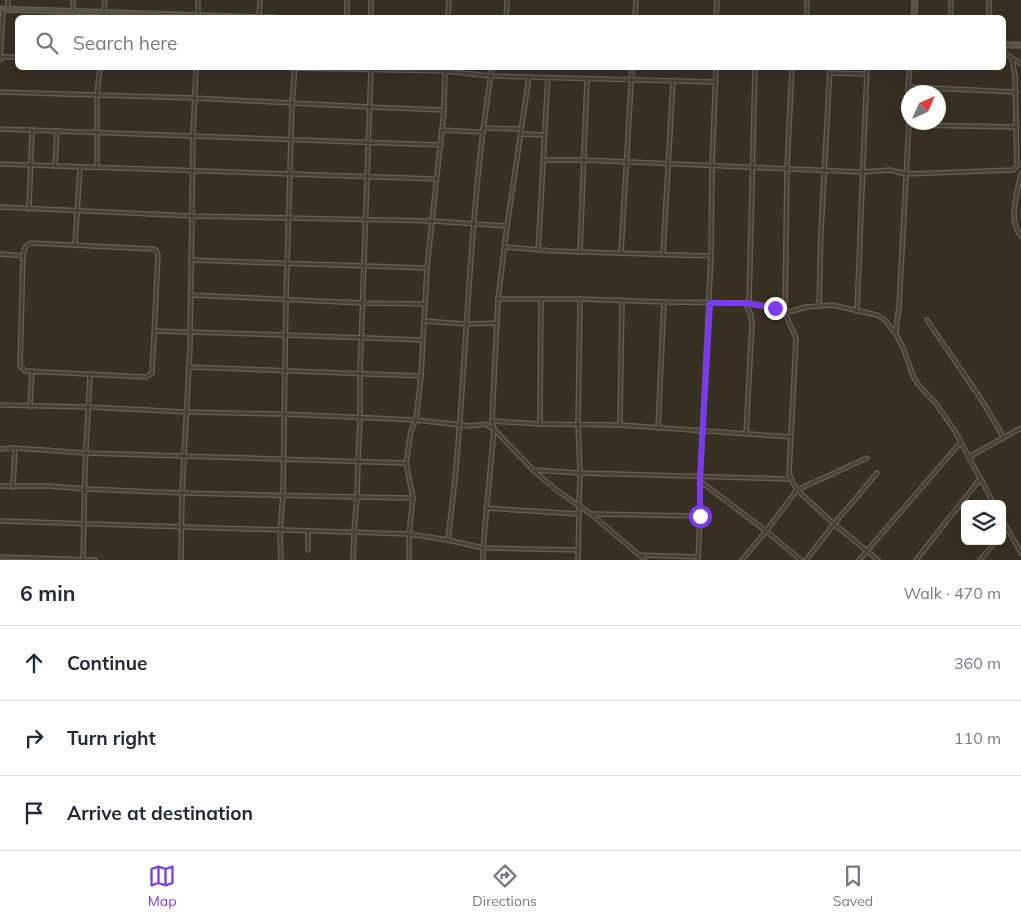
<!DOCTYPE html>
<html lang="en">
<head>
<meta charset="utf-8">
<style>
	:root { --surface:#fff; --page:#f6f6f7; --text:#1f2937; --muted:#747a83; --line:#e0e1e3; --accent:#7c3aed }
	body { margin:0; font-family:Mulish,sans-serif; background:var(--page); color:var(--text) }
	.controls { position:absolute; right:15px; bottom:15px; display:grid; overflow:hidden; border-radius:8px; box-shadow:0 5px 20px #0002 }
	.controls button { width:45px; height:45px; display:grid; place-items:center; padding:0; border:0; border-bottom:1px solid var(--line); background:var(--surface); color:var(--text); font:25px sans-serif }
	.compass { position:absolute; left:901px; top:85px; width:45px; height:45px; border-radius:50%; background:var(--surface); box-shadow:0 5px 20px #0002; rotate:45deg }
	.stop { position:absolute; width:15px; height:15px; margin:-11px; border:4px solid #7c3aed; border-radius:50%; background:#fff }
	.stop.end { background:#7c3aed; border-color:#fff; box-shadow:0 1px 5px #0008 }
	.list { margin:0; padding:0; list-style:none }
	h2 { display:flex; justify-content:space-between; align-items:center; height:65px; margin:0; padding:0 20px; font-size:21px }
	h2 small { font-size:16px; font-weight:400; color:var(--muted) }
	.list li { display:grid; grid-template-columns:32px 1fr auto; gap:15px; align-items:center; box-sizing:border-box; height:75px; padding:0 20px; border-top:1px solid var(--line) }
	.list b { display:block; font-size:19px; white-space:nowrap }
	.list em { font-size:16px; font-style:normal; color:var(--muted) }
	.icon { flex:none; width:28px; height:28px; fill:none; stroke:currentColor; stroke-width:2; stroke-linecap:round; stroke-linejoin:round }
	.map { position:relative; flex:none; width:1021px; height:560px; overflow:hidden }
	.search { position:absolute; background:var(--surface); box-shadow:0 5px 20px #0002; left:15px; right:15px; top:15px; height:55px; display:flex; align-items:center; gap:12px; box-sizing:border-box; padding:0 18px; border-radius:8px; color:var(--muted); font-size:19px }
	.sheet { height:290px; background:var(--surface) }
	nav { display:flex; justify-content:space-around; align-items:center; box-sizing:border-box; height:70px; border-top:1px solid var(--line); background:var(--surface); font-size:14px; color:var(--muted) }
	nav a { display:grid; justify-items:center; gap:2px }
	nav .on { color:var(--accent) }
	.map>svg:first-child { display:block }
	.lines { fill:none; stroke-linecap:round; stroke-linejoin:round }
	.street-casing { stroke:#666053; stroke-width:5.5 }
	.secondary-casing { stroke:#666053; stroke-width:7 }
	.street { stroke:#484235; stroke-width:3 }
	.secondary { stroke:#5b5444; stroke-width:4.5 }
	.route { stroke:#7c3aed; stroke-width:6 }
</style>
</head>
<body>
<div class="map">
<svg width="1021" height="560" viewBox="0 0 1021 560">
	<rect width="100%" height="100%" fill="#383022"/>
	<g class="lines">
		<defs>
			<g id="street">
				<path d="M371 0V18"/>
				<path d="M807 0V18"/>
				<path d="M951 0V18"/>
				<path d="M989 0V18"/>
				<path d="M8 9V0"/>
				<path d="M73 12V0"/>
				<path d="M198 17V0"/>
				<path d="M259 17 260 0"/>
				<path d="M103 18 105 0"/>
				<path d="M347 18V0"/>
				<path d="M448 18 449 0"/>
				<path d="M506 18 507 0"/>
				<path d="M635 18 636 0"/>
				<path d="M716 18 717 0"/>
				<path d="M0 57H18"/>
				<path d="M1012 58 1021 64"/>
				<path d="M0 60 3 9"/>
				<path d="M291 68 444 71 491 76 716 82"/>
				<path d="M792 68 787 168 785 311C787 321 793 329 796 339L789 473 791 479 797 490 834 524 878 560"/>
				<path d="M830 73 866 74"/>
				<path d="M908 87 1016 92"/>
				<path d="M0 92 194 98 369 107 444 110"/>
				<path d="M908 103V87L910 68"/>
				<path d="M909 122 899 307 896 328V334L904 350 913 376 918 384 937 405 955 431 994 504"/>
				<path d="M909 125 1017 127"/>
				<path d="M483 128 521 129"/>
				<path d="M0 129 441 145"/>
				<path d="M442 130 482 132"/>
				<path d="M521 134 544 135"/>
				<path d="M544 160H584L862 172 890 170 906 174 1013 170 1017 166 1015 76 1012 58 1004 52"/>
				<path d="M0 164 436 179"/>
				<path d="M55 166 57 131"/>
				<path d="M97 167V94L100 68"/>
				<path d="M1021 173C1018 192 1007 220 1021 236"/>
				<path d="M0 207 193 216 433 221 507 226"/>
				<path d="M29 209 32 130"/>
				<path d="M31 243 153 249 156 250 158 255 152 373 146 377 25 371 20 366 23 256C24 249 25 245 31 243Z"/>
				<path d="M75 245 80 167"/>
				<path d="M505 247 553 251 711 256"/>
				<path d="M538 250C542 193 544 135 548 78"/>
				<path d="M580 252 587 79"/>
				<path d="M621 253 632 68"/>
				<path d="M0 254 23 256"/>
				<path d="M663 254 673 81"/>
				<path d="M191 260 427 268"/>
				<path d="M190 295 363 303 425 304"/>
				<path d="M498 299H580L664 302 746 303 772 307 789 312 806 307 832 305 877 315 885 320 895 333"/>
				<path d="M746 304 751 315 752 324 746 434"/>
				<path d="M749 304 755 68"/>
				<path d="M819 305 821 231 830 68"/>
				<path d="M857 311 867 68"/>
				<path d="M927 320 981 399 1004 438"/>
				<path d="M424 321 466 324 497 323"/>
				<path d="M155 331 286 335 423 340"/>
				<path d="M189 367 421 376"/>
				<path d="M0 405 89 407 186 412 284 414 416 420 470 426 485 424 494 429 533 470 555 489 591 514 645 560"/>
				<path d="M30 406 32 371"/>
				<path d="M492 421 540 424 620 425 791 437"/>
				<path d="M540 424 541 299"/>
				<path d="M620 425 622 300"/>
				<path d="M658 428 664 302"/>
				<path d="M0 449 15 448 86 453 406 463"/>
				<path d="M969 457 1021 428"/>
				<path d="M534 470 580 473 791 479"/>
				<path d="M700 481 766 531 801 560"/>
				<path d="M0 486H50L85 489 182 493 357 497 413 498"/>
				<path d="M13 487 15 448"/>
				<path d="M486 508 579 514"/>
				<path d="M591 514 700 516"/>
				<path d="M1002 519 1021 553"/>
				<path d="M0 521 409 534 448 540 483 548 578 550"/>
				<path d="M308 531V550"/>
				<path d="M1002 534 1007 528"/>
				<path d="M448 540C451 512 455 484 457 457 468 327 471 196 492 68"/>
				<path d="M640 555 698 557"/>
				<path d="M0 557 95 560"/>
				<path d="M83 560 85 469 90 374"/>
				<path d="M181 560 182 493 190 348 193 135 196 68"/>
				<path d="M281 560 280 530 283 495 286 300 292 104 295 68"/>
				<path d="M353 560 354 532 357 497 358 462 360 418V373L371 68"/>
				<path d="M409 560V534L413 498 406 463 411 431 416 420 421 376 427 268 444 110 445 68"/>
				<path d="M483 560V548L494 429 492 421 498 299 507 226 529 77"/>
				<path d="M578 560 579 506 580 473 578 425 580 299"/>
				<path d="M698 560 700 516V478L711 256 712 165 716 68"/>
				<path d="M742 560 766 531 797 490 867 458"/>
				<path d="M806 560 834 524 877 473"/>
				<path d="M859 560 961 442"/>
				<path d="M916 560 980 479"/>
				<path d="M980 560 996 541"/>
			</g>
			<g id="secondary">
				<path d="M0 9 275 18"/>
				<path d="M914 18 915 0"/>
				<path d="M1004 45H1021"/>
			</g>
		</defs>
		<use href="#street" class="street-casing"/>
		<use href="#secondary" class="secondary-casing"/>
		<use href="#street" class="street"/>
		<use href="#secondary" class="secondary"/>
	</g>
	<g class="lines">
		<path class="route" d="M700 516V478L710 303H746L775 308"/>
	</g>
</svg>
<div class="controls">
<button><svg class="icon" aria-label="layers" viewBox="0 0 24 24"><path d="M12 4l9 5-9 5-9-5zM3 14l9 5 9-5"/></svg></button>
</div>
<svg class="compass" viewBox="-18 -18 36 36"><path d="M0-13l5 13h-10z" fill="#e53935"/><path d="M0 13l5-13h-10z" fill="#747a83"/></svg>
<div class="stop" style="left:700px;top:516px"></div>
<div class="stop end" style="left:775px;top:308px"></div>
<div class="search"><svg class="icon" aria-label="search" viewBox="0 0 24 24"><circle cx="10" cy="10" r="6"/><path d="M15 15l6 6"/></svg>Search here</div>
</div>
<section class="sheet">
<h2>6 min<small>Walk · 470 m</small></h2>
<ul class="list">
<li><svg class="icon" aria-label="ahead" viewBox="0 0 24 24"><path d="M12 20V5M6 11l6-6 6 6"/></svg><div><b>Continue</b></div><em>360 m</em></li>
<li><svg class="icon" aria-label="right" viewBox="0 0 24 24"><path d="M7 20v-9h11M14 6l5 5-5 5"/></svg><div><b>Turn right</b></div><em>110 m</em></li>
<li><svg class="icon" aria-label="arrive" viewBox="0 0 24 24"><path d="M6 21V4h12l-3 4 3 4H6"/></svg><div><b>Arrive at destination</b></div></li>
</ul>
</section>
<nav>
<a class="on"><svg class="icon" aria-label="map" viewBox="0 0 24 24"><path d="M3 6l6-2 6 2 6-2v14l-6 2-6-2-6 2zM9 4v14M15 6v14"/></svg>Map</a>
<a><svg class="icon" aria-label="directions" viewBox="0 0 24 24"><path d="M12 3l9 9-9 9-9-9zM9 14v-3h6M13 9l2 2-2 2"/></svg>Directions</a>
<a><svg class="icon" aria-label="saved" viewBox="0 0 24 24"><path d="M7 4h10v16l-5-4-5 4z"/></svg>Saved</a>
</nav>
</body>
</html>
